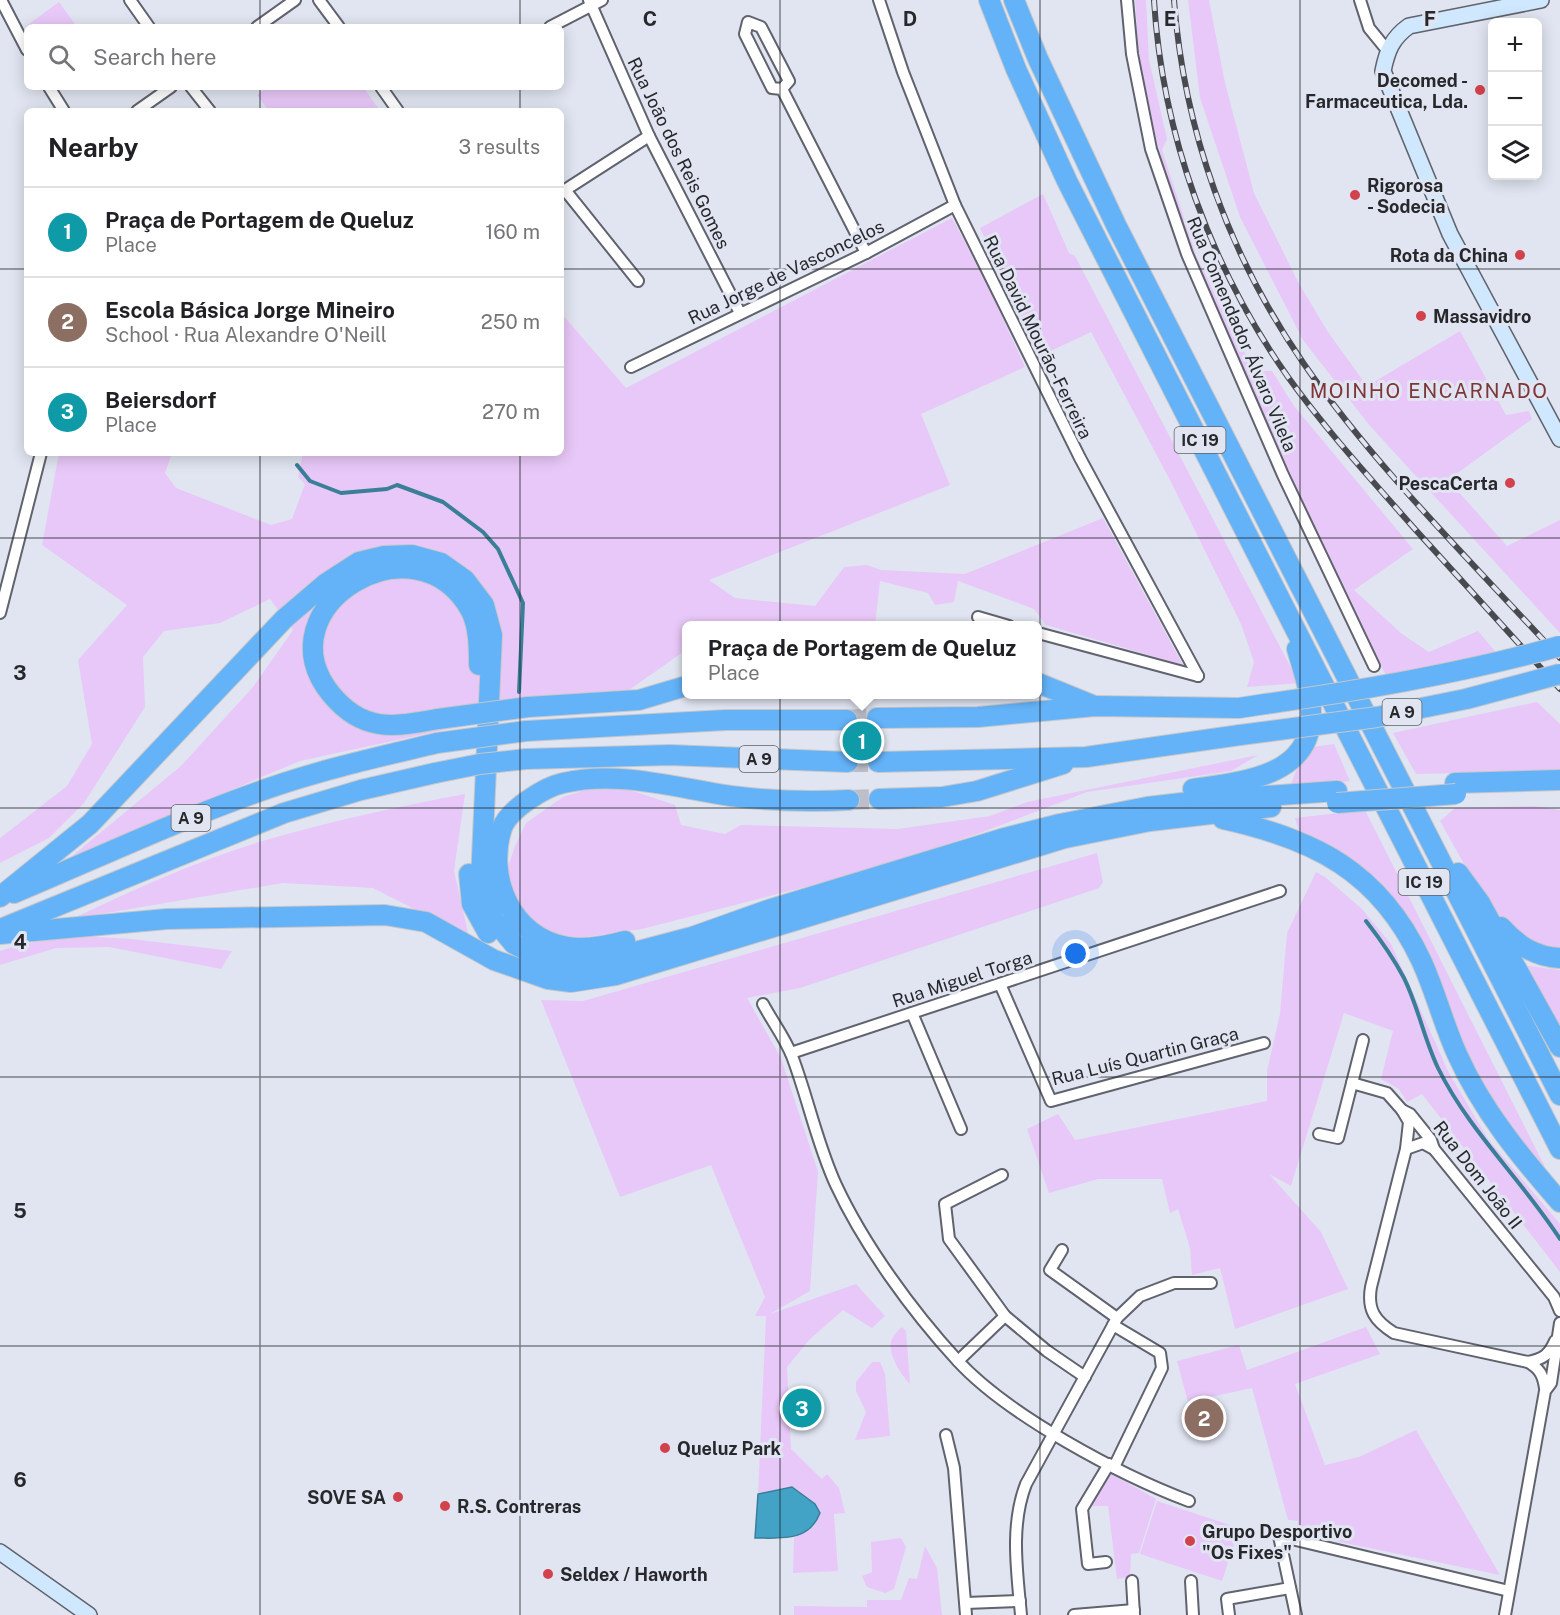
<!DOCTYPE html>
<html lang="en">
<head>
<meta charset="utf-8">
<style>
	:root { --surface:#fff; --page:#f2f2f2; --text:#202124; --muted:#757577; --line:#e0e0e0; --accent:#b45309 }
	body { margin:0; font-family:"Public Sans",sans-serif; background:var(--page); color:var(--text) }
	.controls { position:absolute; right:18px; top:18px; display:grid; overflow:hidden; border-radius:9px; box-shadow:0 3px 15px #0003 }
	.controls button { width:54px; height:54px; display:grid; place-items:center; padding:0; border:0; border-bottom:2px solid var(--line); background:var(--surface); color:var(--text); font:30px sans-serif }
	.you { position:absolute; left:1076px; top:954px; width:21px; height:21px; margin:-15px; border:4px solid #fff; border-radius:50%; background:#1a73e8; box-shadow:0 0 0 9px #1a73e833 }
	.badge { display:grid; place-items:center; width:39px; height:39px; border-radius:50%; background:var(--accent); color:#fff; font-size:20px; font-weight:700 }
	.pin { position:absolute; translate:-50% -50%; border:3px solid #fff; box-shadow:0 2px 6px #0006 }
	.popup { position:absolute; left:682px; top:621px; width:360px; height:78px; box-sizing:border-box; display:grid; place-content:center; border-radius:9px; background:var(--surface); filter:drop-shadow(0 2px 4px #0005); font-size:20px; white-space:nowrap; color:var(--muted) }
	.popup b { font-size:22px; color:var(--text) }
	.popup::after { content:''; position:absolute; left:50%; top:100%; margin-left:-12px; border:12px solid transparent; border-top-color:var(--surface) }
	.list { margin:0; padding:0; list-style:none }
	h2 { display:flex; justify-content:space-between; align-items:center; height:78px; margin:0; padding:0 24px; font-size:26px }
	h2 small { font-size:20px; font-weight:400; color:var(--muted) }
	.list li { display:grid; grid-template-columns:39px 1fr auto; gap:18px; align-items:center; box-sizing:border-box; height:90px; padding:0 24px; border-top:2px solid var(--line) }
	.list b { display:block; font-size:22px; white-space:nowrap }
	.list p { margin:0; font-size:20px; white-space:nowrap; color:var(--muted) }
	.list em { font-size:20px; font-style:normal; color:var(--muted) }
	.icon { flex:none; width:33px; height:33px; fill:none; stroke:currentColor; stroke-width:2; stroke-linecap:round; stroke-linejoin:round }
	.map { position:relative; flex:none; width:1560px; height:1615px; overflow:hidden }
	.search { position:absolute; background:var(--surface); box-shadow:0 3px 15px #0003; left:24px; top:24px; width:540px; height:66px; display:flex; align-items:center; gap:15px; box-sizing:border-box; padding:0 21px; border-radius:9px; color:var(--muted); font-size:22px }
	.panel { position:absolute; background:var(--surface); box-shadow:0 3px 15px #0003; left:24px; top:108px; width:540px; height:348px; border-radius:9px }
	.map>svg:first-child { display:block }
	.green { fill:#e8c8f8 }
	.water { fill:#42a3c6; stroke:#3a7e98; stroke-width:1.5 }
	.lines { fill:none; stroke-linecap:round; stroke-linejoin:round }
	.stream { stroke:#3a7e98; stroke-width:4 }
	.highway-tunnel { stroke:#bcbfca; stroke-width:20; stroke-dasharray:20 10; stroke-linecap:butt }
	.street-casing { stroke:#60636d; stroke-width:14 }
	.secondary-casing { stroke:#60636d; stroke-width:18 }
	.highway-casing { stroke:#c7c7c8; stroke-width:22 }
	.street { stroke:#fff; stroke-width:10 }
	.secondary { stroke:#d0e8fd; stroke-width:15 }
	.highway { stroke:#64b2f8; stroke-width:20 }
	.rail-casing { stroke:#494a50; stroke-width:6 }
	.rail { stroke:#e1e5f1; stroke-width:4; stroke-dasharray:11; stroke-linecap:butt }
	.highway-bridge-casing { stroke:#c7c7c8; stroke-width:22; stroke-linecap:butt }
	.highway-bridge { stroke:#64b2f8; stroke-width:20 }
	.grid { fill:none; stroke:#27282c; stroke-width:1.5; stroke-opacity:0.55 }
	.poi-dot { fill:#d2424c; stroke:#e1e5f1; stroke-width:2 }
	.labels { text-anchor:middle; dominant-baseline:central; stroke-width:6; stroke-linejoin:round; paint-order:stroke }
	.shield { fill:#e1e5f1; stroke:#5f6167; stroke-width:1.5 }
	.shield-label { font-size:16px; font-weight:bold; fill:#27282c }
	.poi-label { font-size:18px; font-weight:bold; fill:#27282c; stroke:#e1e5f1; text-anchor:start }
	.street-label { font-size:18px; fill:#27282c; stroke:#e1e5f1 }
	.neighbourhood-label { font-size:20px; letter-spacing:1.5px; fill:#7d3637; stroke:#e1e5f1 }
	.grid-label { font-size:20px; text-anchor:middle; font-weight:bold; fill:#27282c; stroke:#e1e5f1; stroke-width:6; stroke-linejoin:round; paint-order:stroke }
</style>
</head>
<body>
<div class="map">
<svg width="1560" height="1615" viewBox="0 0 1560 1615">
	<rect width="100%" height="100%" fill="#e1e5f1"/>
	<g class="green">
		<path d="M1135 0H1146L1149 60 1167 139 1162 150 1197 258 1254 371H1272L1294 406 1413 549 1354 590 1402 634 1429 652 1478 631 1499 656 1387 677C1345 600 1309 523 1273 444 1217 321 1163 197 1140 63 1137 43 1137 21 1135 0Z"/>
		<path d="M1188 0H1209L1225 83 1254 193 1298 282 1328 332 1367 386 1460 331 1506 415 1529 411 1532 419 1448 480 1507 546 1560 520V633L1370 426 1303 340 1240 217 1200 98Z"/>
		<path d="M59 2 77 27H27V29L25 27Z"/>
		<path d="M268 87H363L380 111H269L257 95Z"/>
		<path d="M1043 194 1069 253 1075 256 1299 683 1247 687 1254 662 1241 624 1171 482 1091 332 1040 356 980 228Z"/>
		<path d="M952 218 990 290 1025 367 921 414 950 485 709 580 735 598 815 606 844 567 867 565 881 570 965 574 1103 518 1183 665 1046 625 1034 609 958 581 954 602 935 605 928 593 880 581 875 625 686 626V650L629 690 300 761 71 857 181 766 253 687 293 630 270 599 220 623 164 631 143 657 145 707 84 803 49 838 0 863V838L67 786 92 744 78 660 127 605 42 545 59 453H172L165 473 176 488 271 525 292 519 305 484 298 477 303 453H561V313L626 388Z"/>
		<path d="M1537 702 1560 724V771L1416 774 1393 733Z"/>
		<path d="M1334 744 1350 781 1289 789 1305 748Z"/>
		<path d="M1258 755 1231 771 1087 792 983 832 859 873 642 929 572 939 538 928 521 911 510 889 506 873 515 846 526 823 563 797 585 790 624 788 675 805 681 825 725 834 741 825 897 829 990 816 1027 802Z"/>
		<path d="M465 794 454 871 469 937 373 888 283 883 72 919C132 890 195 862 259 842 327 822 395 807 465 794Z"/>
		<path d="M1534 806 1560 810V950H1542L1513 934 1468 871 1440 821 1455 808Z"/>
		<path d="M1365 810 1545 1167 1542 1176 1490 1107 1404 921 1300 835 1295 818Z"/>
		<path d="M1097 853 1103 882 1099 888 800 988 747 998 781 1058 818 1172 810 1291 770 1314 856 1284 885 1316 872 1328 843 1310 810 1339 787 1367 791 1449 822 1479 827 1474 839 1488 845 1513 834 1514 838 1571 793 1573 794 1538 815 1526 792 1487 758 1494 766 1316H755L765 1297 711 1165 620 1197 541 1000 583 1001Z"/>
		<path d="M1316 872 1325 877 1362 909 1391 944 1449 1073 1488 1139 1560 1224V1272L1422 1094 1407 1102 1399 1089 1381 1079 1393 1031 1344 1013 1291 1186 1269 1174 1321 1232 1348 1289 1235 1329 1220 1268 1192 1275 1190 1248 1178 1209 1170 1213 1162 1179H1098L1049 1193 1027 1129 1058 1114 1075 1140 1267 1101V1071L1280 1014 1287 933Z"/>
		<path d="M82 936 131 939 232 951 221 969 109 947 56 948 0 965V951L21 944Z"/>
		<path d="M1522 965 1560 970V1035Z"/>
		<path d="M902 1327 906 1331 910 1384C901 1375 886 1352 892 1339 894 1334 898 1331 902 1327Z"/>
		<path d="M1366 1327 1380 1354 1295 1384 1325 1465 1359 1457 1416 1430 1500 1575 1301 1534 1302 1529 1297 1528 1298 1521 1288 1520 1252 1388 1188 1402 1177 1361 1239 1345 1247 1370Z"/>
		<path d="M872 1362H880L885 1374 890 1436 855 1440 866 1412 856 1391V1382Z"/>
		<path d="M1108 1472 1156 1499 1139 1553 1131 1554 1130 1577 1117 1579 1108 1506H1089Z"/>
		<path d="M1157 1501 1239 1528 1222 1581 1140 1554Z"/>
		<path d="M901 1538 906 1547 894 1589 885 1593 867 1587 862 1576 872 1572 871 1542Z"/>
		<path d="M925 1546 937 1568 942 1615H794V1606L867 1607V1600H901L909 1578 917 1579Z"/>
	</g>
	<path class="water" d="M792 1487 815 1504 820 1513C809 1542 781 1538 755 1538L758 1494Z"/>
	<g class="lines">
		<g class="stream">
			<path d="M297 465 310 481 341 493 387 489 397 485 443 502 483 532 498 549 523 603 519 692"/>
			<path d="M1366 921C1380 939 1393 957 1404 978 1418 1006 1424 1039 1438 1068 1469 1131 1522 1180 1560 1239"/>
		</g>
		<g class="highway-tunnel">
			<path d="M847 720 877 718"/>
			<path d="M848 762H878"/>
			<path d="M849 800 879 799"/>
		</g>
		<defs>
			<g id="street">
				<path d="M1 0 27 50"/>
				<path d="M130 0 149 27"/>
				<path d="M319 0 339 27"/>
				<path d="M589 0 649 136 740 313"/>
				<path d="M879 0 903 72 955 205 1080 458 1198 676"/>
				<path d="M1127 0 1132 54 1151 149 1187 254 1283 475 1374 666"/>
				<path d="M1360 0 1369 28 1387 50"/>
				<path d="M257 27 295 0"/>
				<path d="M550 27 602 0"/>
				<path d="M49 87 64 111"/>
				<path d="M191 87 210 111"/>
				<path d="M381 87 398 111"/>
				<path d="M782 89 772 88 745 34 748 22 761 27 789 81 782 89 866 253"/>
				<path d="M137 111 171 87"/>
				<path d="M638 281 565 190 649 136"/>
				<path d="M631 367 866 253 955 205"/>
				<path d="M0 613 41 453"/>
				<path d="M978 617 1009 626"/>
				<path d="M1038 633 1198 676"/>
				<path d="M1000 984 1051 1101 1264 1043"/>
				<path d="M763 1004C772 1021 785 1038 792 1056 808 1098 817 1144 836 1185 864 1245 912 1311 957 1360 1007 1415 1120 1475 1189 1501"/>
				<path d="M912 1013 961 1129"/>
				<path d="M791 1053 1280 891"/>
				<path d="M1352 1083 1387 1093 1402 1110 1410 1114 1431 1140 1434 1149 1554 1297 1560 1311"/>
				<path d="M1402 1110 1409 1122 1406 1149 1371 1287C1367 1310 1375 1321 1394 1333L1528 1362C1540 1369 1543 1375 1545 1388"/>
				<path d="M1319 1134 1338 1138 1363 1040"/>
				<path d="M1406 1149 1423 1143 1434 1149"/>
				<path d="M1002 1175 945 1204 949 1239 1005 1316"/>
				<path d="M1062 1250 1050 1270 1117 1318"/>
				<path d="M1113 1325 1160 1353 1162 1368 1114 1467"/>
				<path d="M958 1361 1005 1316 1047 1351 1085 1377"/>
				<path d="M1528 1362C1543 1359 1549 1355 1555 1341"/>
				<path d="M946 1435 954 1468 966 1615"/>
				<path d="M1106 1562 1088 1564 1082 1509 1109 1464"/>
				<path d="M1132 1581 1134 1615"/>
				<path d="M1191 1581 1193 1615"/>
				<path d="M966 1603 1020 1601"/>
				<path d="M1021 1615C1017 1571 1010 1525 1026 1484L1117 1318 1140 1296 1174 1283H1211"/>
				<path d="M1074 1615 1134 1610"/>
				<path d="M1229 1615 1227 1599 1290 1588"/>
				<path d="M1296 1615 1279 1536 1509 1591"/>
				<path d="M1505 1615 1545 1391 1551 1383 1560 1323"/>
			</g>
			<g id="secondary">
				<path d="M1541 0 1409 26C1392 38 1387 51 1383 71L1450 234 1560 439"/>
				<path d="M0 1552 89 1615"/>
			</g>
			<g id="highway">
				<path d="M989 0 1016 69 1067 181 1560 1149"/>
				<path d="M1014 0 1038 59 1116 225 1560 1095"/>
				<path d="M1038 683 1092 705"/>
				<path d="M528 707 639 700 686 686"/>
				<path d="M877 718 978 717 1095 706 1239 708 1265 704"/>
				<path d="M438 719C394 727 363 733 331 694 260 607 417 511 471 611 479 627 479 648 479 665"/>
				<path d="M526 731 726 720H847"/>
				<path d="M526 759 670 755 848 762"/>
				<path d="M878 762 1086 757 1240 735"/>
				<path d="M1455 783 1560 780"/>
				<path d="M1193 789C1238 782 1309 778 1311 717 1312 695 1303 670 1297 649"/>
				<path d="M879 799 942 797 977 791 1063 764"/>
				<path d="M1223 819C1314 839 1379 871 1421 960 1435 990 1443 1023 1457 1054 1482 1110 1520 1156 1560 1202"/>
				<path d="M1458 873 1480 903 1560 1047"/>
				<path d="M469 874 472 904 488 933"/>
				<path d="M14 893C100 857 186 816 275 786 328 768 383 756 437 743"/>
				<path d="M0 897 90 824 284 619 325 584 359 562 384 556 412 555 441 563 465 580 484 605 492 635 481 880 494 920 514 944 552 964 582 966 692 937 771 909 1001 839 1060 824 1147 807 1208 800 1337 791"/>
				<path d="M1501 927C1517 945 1535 957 1560 958"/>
				<path d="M3 928 284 813 361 790 435 773"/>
				<path d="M0 934 167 919 385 915 426 922 494 960 548 979 571 982 616 975 1065 838 1150 821 1271 807"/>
				<path d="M625 941C607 946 586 950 567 947 511 938 486 877 502 828 509 809 545 787 563 783 618 770 676 788 731 796 770 801 809 802 849 800"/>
			</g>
		</defs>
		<use href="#street" class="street-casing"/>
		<use href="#secondary" class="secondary-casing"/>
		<use href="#highway" class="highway-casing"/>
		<use href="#street" class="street"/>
		<use href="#secondary" class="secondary"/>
		<use href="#highway" class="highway"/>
		<defs>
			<g id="rail">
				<path d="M1154 0C1162 134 1211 268 1288 377 1326 430 1370 478 1413 527 1462 581 1511 635 1560 689"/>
				<path d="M1174 0C1184 131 1229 256 1304 364 1376 468 1474 564 1560 658"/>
			</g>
		</defs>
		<use href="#rail" class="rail-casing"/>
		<use href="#rail" class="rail"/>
		<defs>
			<g id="highway-bridge">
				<path d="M1265 704C1365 690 1463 673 1560 646"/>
				<path d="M438 719 528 707"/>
				<path d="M1240 735 1377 717 1466 699 1560 674"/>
				<path d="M437 743 526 731"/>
				<path d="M435 773 480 764 526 759"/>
				<path d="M1337 803 1456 794"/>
			</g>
		</defs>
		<use href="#highway-bridge" class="highway-bridge-casing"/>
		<use href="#highway-bridge" class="highway-bridge"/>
	</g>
	<path class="grid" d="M260 0V27M520 0V27M780 0V1615M1040 0V1615M1300 0V1615M260 87V111M520 87V111M0 269H27M561 269H1560M260 453V1615M520 453V1615M0 538H1560M0 808H1560M0 1077H1560M0 1346H1560"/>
	<g class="poi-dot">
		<circle cx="1480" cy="90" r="6"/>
		<circle cx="1355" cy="195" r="6"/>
		<circle cx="1520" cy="255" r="6"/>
		<circle cx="1421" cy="316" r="6"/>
		<circle cx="1510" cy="483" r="6"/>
		<circle cx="665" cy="1448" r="6"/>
		<circle cx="398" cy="1497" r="6"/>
		<circle cx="445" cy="1506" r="6"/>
		<circle cx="1190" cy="1541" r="6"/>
		<circle cx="548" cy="1574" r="6"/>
	</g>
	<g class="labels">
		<g class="shield">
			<rect x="1174.5" y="427" width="51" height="26" rx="4.5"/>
			<rect x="1382.5" y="699" width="39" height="26" rx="4.5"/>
			<rect x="739.5" y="746" width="39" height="26" rx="4.5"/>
			<rect x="171.5" y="805" width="39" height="26" rx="4.5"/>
			<rect x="1398.5" y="869" width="51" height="26" rx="4.5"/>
		</g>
		<g class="shield-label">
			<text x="1200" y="440">IC 19</text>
			<text x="1402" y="712">A 9</text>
			<text x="759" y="759">A 9</text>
			<text x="191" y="818">A 9</text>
			<text x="1424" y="882">IC 19</text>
		</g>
		<g class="poi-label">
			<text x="1468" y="80" text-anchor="end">Decomed -<tspan x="1468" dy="21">Farmaceutica, Lda.</tspan></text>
			<text x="1367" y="185">Rigorosa<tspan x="1367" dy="21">- Sodecia</tspan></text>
			<text x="1508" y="255" text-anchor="end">Rota da China</text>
			<text x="1433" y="316">Massavidro</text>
			<text x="1498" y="483" text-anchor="end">PescaCerta</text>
			<text x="677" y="1448">Queluz Park</text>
			<text x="386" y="1497" text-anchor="end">SOVE SA</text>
			<text x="457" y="1506">R.S. Contreras</text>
			<text x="1202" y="1531">Grupo Desportivo<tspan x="1202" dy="21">"Os Fixes"</tspan></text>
			<text x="560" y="1574">Seldex / Haworth</text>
		</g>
		<g class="street-label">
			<text transform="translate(679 153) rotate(64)">Rua João dos Reis Gomes</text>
			<text transform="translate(786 272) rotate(-26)">Rua Jorge de Vasconcelos</text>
			<text transform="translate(1242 334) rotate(67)">Rua Comendador Álvaro Vilela</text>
			<text transform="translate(1038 337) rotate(64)">Rua David Mourão-Ferreira</text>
			<text transform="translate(962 979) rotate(-18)">Rua Miguel Torga</text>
			<text transform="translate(1145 1056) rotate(-14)">Rua Luís Quartin Graça</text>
			<text transform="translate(1478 1175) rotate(52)">Rua Dom João II</text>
		</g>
		<g class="neighbourhood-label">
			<text x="1429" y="391">MOINHO ENCARNADO</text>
		</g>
	</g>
	<g class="grid-label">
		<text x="650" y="26">C</text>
		<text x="910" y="26">D</text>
		<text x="1170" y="26">E</text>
		<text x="1430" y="26">F</text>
		<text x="20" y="680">3</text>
		<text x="20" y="949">4</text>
		<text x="20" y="1218">5</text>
		<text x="20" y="1487">6</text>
	</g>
</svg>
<div class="controls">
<button>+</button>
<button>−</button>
<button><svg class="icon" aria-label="layers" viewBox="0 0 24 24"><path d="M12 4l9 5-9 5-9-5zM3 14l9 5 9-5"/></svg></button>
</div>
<div class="you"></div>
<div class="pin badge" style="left:862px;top:741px;background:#0f9aa8">1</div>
<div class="popup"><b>Praça de Portagem de Queluz</b>Place</div>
<div class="pin badge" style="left:1204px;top:1418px;background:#8d6e63">2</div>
<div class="pin badge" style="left:802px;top:1408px;background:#0f9aa8">3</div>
<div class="search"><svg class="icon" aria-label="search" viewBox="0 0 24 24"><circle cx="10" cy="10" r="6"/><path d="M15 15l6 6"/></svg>Search here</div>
<section class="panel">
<h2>Nearby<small>3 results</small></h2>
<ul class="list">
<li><span class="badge" style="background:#0f9aa8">1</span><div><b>Praça de Portagem de Queluz</b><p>Place</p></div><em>160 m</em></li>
<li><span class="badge" style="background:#8d6e63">2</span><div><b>Escola Básica Jorge Mineiro</b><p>School · Rua Alexandre O'Neill</p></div><em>250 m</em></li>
<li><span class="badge" style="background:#0f9aa8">3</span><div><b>Beiersdorf</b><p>Place</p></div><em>270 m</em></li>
</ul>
</section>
</div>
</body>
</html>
